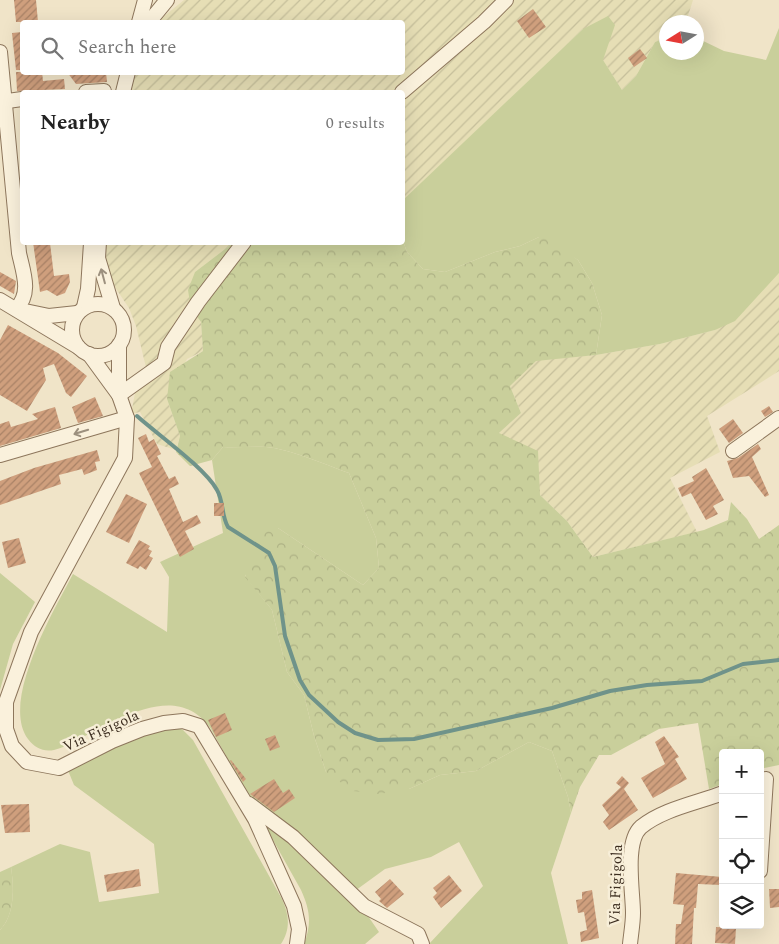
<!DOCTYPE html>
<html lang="en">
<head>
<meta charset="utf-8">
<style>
	:root { --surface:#fff; --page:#f6f6f6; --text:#222; --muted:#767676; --line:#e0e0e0 }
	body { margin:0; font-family:Spectral,serif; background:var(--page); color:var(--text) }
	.controls { position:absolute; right:15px; bottom:15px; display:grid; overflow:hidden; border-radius:5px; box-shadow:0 5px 20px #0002 }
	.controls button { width:45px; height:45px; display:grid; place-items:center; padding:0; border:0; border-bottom:1px solid var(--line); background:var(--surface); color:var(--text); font:25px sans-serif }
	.compass { position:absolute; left:659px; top:15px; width:45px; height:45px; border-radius:50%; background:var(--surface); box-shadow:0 5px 20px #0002; rotate:259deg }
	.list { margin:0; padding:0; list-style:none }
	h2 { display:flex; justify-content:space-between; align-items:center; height:65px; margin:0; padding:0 20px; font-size:21px }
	h2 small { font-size:16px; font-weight:400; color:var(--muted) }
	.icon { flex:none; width:28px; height:28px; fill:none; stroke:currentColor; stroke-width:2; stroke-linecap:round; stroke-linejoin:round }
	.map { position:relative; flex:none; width:779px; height:944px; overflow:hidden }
	.search { position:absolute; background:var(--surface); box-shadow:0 5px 20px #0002; left:20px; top:20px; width:385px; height:55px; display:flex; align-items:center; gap:12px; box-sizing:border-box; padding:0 18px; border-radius:5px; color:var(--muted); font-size:19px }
	.panel { position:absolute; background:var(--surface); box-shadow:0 5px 20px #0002; left:20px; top:90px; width:385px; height:155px; border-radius:5px }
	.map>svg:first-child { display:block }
	.farmland { fill:url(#farmland-furrows) }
	.grass { fill:#c9cf9b }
	.forest { fill:url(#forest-crowns) }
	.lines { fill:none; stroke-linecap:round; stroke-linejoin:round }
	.stream { stroke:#6f938a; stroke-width:4 }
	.building { fill:url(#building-hatch) }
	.minor-casing { stroke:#8d765c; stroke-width:16 }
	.minor { stroke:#faf1dc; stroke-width:14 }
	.oneway { stroke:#9c907e }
	.labels { text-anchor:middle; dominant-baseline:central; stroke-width:5; stroke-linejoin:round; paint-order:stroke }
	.street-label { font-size:15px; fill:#3d2e20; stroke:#f7eed8 }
</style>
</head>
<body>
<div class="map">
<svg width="779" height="944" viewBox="0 0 779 944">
	<defs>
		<pattern id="farmland-furrows" width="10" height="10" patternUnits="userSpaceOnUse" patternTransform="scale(1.25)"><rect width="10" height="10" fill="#e6deb5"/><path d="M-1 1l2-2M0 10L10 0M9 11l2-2" fill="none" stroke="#c6bf9b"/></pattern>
		<pattern id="forest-crowns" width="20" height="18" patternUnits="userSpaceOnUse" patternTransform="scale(1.25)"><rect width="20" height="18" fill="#c9cf9b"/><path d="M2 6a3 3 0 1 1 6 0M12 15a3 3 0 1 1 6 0" fill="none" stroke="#aeb285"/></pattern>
		<pattern id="building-hatch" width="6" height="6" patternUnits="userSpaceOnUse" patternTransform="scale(1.25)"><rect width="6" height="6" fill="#cf9f7d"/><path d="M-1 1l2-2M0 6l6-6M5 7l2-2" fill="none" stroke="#a98266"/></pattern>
	</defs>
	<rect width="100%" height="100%" fill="#f0e4c8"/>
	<g class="farmland">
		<path d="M184 0H693L686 22H666V38L655 42 636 76 622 90 583 29 403 201 402 92H125L130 73 402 72V22H157Z"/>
		<path d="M102 243H233L195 272 191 309 201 322 203 351 187 359 167 399 180 436 176 450 157 444 140 412 131 414 135 393 139 385 149 380 136 326 129 308 106 274Z"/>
		<path d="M779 273V371L707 416 720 452 670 478 697 532 593 557 567 521 540 495 499 433 521 413 510 386 536 360 596 355 660 344 715 330Z"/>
	</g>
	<g class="grass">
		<path d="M608 16 615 25 603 60 622 90 636 76 655 42 666 38V52H696L697 38 724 51 766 60 779 28V273L735 321 715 330 660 344 596 355 602 315 592 283 578 260 539 237 520 246 495 252 445 272 423 269 407 252 403 241 402 201 583 29Z"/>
		<path d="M223 447C237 448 251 446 266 447 290 449 326 465 349 473L376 538 379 568 363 585 278 528 245 576 272 610 287 672 304 695 314 736 326 772 409 789 440 775 476 771 529 742 552 751 568 797 571 813 551 873 568 944H429L483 886 459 842 431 857 385 869 352 893 379 932 365 944H304C312 923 310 910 301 890L211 729C177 680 119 720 79 739 71 743 63 748 54 750 43 752 35 748 28 739 0 702 54 610 73 574L167 632 169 577 160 562 223 533 212 460Z"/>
		<path d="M0 573 35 602 13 644 0 690Z"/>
		<path d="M177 727 183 730 193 740 282 899C289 915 291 928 281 944H0V930C15 915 14 887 11 867L60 844 90 852 99 902 159 893 154 844 74 785 67 768 143 732Z"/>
	</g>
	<g class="forest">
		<path d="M539 237H547L578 260 592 283 602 315 596 355 536 361 510 386 521 413 499 433 538 451 540 495 567 521 593 557 704 530 728 520 731 502 747 519 759 539 779 525V765L760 769V753H723V784L709 789 698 723 659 729 611 755H599L580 787 571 813 568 797 552 751 529 742 476 771 440 775 409 789 379 794 353 791 326 772 314 736 304 695 287 672 272 610 245 577 250 558 267 528H278L363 585 379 568 376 538 349 473C326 465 290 449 266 447 252 446 237 448 223 447L212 460 190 466 176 452 180 436 167 399 170 372 203 351 201 322 191 309 188 290 195 272 233 243 403 241 407 252 423 269 445 272 495 252 520 246Z"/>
		<path d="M11 867C14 887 15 915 0 930V872Z"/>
	</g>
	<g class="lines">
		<path class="stream" d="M137 416C157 434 205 468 217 490 224 502 221 515 228 527L269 553 275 566 285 636 300 680 309 695 338 722 355 733 378 740 414 739 552 708 610 691 647 685 702 681 743 664 779 660"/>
	</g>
	<g class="building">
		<path d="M14 0H36L38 22H16Z"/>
		<path d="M533 9 546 27 529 38 517 21Z"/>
		<path d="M22 32V70H16L12 33Z"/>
		<path d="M640 49 647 58 634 67 628 58Z"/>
		<path d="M16 72H42L43 81 64 79 65 89 17 91Z"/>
		<path d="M67 72H106L107 82 76 84Z"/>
		<path d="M33 242 50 243 54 276 69 274 70 282 65 293 57 296 47 290 40 292Z"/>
		<path d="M0 272 16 281 14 294 0 286Z"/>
		<path d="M8 325 58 353 87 376 71 397 66 393 54 364 43 368 46 380 27 411 0 395V340Z"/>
		<path d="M95 397 103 416 78 423 72 407Z"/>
		<path d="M769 406 773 412 765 417 761 411Z"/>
		<path d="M55 407 61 428 0 446V424L9 421 11 427 38 419 32 414Z"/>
		<path d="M733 419 743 433 729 443 719 429Z"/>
		<path d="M146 434 149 442 154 439 161 454 157 456 169 479 175 476 179 484 169 489 183 522 197 515 201 523 185 531 194 549 180 557 139 473 152 467 138 438Z"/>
		<path d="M758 444 761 449 752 457 769 495 765 497 749 476 733 478 727 461 738 458Z"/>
		<path d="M97 450 100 461 95 462 97 470 84 475 82 469 59 475 61 484 0 505V481L34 468Z"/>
		<path d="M706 468 724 500 713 506 718 514 706 520 691 493 682 497 678 488 694 481 692 477Z"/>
		<path d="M126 494 147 504 129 543 106 532Z"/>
		<rect x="214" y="503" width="10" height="13"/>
		<path d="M19 538 26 563 8 568 2 542Z"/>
		<path d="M139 540 150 546 148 549 152 551 149 556 153 558 146 570 140 566 138 569 126 563Z"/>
		<path d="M225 713 232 730 216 737 208 720Z"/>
		<path d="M275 735 280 747 270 751 265 739Z"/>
		<path d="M664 736 679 757 675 759 687 779 653 798 641 778 665 764 655 742Z"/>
		<path d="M231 760 246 779 243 782 230 761Z"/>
		<path d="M622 776 629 783 624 789 638 810 609 830 603 822 609 815 602 805 621 787 616 783Z"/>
		<path d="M274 779 283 793 289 789 295 798 274 812 250 794Z"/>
		<path d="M29 804 30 832 5 833 1 805Z"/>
		<path d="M139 869 141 886 107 892 104 875Z"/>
		<path d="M676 873 722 877 721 885 698 884 696 908H694L692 944H675L676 924H681L684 905 673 904Z"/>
		<path d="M449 875 462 891 441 908 433 897 437 893 433 888Z"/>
		<path d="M390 879 404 894 387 908 379 901 381 899 375 892Z"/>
		<path d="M769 889H779V907L770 908Z"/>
		<path d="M592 890 599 938 581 942 580 932 587 930 584 912 578 913 576 900 582 899V892Z"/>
		<path d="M716 927 736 928 735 944 715 943Z"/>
	</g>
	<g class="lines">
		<defs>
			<g id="minor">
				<path d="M139 22 145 0"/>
				<path d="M149 22 167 0"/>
				<path d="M0 52 19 253C23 272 32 293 16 309"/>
				<path d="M86 92 104 91"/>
				<path d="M123 92 128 72"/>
				<path d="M402 92 484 22 506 0"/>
				<path d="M0 102 22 99"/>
				<path d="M99 242 98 258 113 308"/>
				<path d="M0 300 78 347"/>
				<circle cx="98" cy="330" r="26"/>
				<path d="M84 307 88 289 91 243"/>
				<path d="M25 311 49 316 77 313"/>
				<path d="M119 345V395"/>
				<path d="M89 354 119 395 127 418 125 458 31 632 6 702V729L12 746 27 762 59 768 112 741 142 729 164 723 183 721 199 726 255 819 294 906 299 929 297 944"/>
				<path d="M119 395 164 363 168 347 198 302 244 242"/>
				<path d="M733 451 779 418"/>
				<path d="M0 455 127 418"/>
				<path d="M249 804 293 837 364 906 418 934 422 944"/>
				<path d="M760 871 766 779"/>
				<path d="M630 944C631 934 633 923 633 913 633 892 624 842 641 827 663 809 697 803 723 793"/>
			</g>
		</defs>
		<use href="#minor" class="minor-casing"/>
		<use href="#minor" class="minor"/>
	</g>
	<defs><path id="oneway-shaft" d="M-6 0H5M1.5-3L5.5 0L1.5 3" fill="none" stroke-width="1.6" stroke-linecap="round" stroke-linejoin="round" transform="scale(1.25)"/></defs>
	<g class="oneway">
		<use href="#oneway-shaft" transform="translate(103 276) rotate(-105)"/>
		<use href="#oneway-shaft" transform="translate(81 432) rotate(163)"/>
	</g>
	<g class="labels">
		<g class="street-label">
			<text transform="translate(101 731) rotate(-24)">Via Figigola</text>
			<text transform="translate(616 885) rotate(-88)">Via Figigola</text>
		</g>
	</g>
</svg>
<div class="controls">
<button>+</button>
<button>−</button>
<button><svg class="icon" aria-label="locate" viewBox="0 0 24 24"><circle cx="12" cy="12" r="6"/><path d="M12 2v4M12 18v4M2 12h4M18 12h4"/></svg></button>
<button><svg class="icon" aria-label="layers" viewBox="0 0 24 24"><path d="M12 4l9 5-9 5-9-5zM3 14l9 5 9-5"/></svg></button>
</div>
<svg class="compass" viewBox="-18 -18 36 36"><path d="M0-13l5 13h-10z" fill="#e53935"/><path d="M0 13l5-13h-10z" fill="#767676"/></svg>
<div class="search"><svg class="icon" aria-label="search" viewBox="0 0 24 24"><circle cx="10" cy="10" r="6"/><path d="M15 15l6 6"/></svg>Search here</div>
<section class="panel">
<h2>Nearby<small>0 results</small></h2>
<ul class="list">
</ul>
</section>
</div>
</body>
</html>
